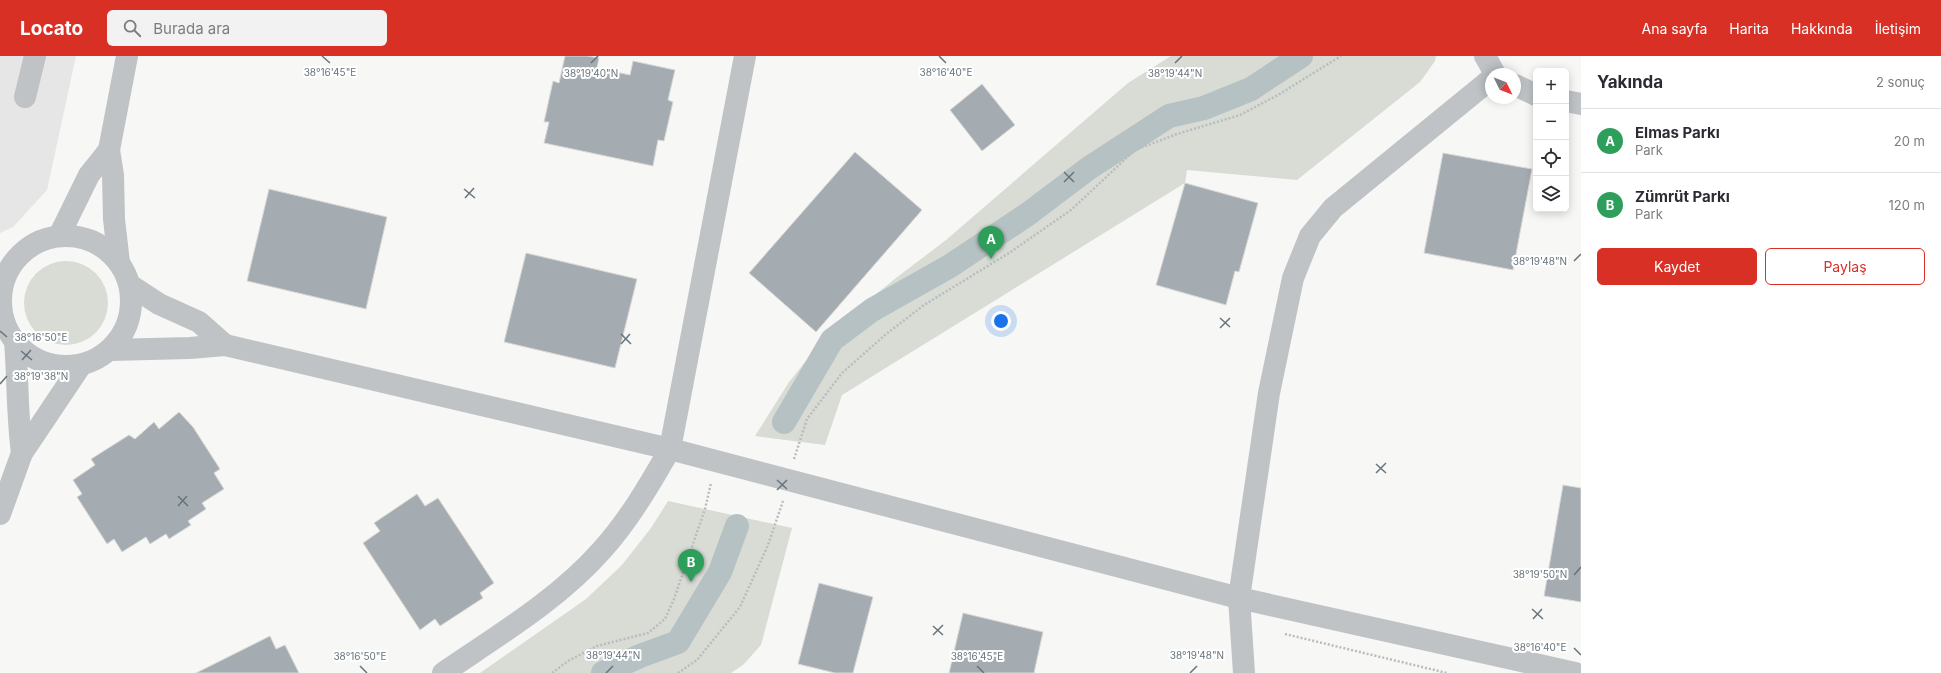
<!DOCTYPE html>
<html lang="tr">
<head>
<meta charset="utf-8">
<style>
	:root { --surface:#fff; --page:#f2f2f3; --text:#2b2b33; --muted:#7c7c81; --line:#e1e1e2; --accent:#d93025 }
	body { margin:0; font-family:Inter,sans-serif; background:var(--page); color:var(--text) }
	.controls { position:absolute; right:12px; top:12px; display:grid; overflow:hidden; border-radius:6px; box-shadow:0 2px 10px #0003 }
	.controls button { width:36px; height:36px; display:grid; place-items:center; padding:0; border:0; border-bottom:1px solid var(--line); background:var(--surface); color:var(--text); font:20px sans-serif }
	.compass { position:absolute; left:1485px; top:12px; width:36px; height:36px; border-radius:50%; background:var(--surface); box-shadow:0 2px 10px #0003; rotate:133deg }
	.you { position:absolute; left:1001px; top:265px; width:14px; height:14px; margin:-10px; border:3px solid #fff; border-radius:50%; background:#1a73e8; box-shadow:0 0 0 6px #1a73e833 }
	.badge { display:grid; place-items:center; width:26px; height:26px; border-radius:50%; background:var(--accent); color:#fff; font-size:13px; font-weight:700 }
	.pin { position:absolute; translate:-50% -33px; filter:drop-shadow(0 1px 2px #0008) }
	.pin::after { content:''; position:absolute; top:21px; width:14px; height:12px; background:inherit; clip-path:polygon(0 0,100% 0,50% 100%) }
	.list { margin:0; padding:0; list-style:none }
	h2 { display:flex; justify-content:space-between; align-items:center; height:52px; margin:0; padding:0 16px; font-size:17px }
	h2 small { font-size:13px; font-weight:400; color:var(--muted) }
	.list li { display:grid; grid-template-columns:26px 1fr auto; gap:12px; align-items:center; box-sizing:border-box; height:64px; padding:0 16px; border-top:1px solid var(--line) }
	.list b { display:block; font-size:15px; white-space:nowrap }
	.list p { margin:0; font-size:13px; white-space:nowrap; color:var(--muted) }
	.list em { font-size:13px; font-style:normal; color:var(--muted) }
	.actions { display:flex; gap:8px; padding:12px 16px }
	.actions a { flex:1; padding:9px 0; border:1px solid var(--accent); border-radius:6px; text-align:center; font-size:14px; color:var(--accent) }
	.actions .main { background:var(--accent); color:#fff }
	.icon { flex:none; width:22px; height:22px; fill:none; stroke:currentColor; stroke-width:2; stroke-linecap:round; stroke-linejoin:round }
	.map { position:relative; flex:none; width:1581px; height:617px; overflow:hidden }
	header { display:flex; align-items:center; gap:24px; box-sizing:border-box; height:56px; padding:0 20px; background:var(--accent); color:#fff }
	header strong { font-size:19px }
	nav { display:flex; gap:22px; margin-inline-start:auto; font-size:14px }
	.search { width:280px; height:36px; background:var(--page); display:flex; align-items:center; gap:10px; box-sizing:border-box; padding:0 14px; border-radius:6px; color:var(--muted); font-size:15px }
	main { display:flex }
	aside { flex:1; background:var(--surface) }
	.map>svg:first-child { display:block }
	.built { fill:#e5e6e5 }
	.green { fill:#d8dcd5 }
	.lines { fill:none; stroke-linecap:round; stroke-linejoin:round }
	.canal { stroke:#b6c1c4; stroke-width:24 }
	.building { fill:#a5acb1; stroke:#d9d9d7 }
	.path { stroke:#b9bcbe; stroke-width:2.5; stroke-dasharray:2 2; stroke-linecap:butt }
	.minor { stroke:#bfc3c6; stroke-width:22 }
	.ticks { fill:none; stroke:#66747c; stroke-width:1.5 }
	.ticks-label { font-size:10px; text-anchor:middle; fill:#66747c; stroke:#fff; stroke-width:4; stroke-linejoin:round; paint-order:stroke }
</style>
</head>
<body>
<header>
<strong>Locato</strong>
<div class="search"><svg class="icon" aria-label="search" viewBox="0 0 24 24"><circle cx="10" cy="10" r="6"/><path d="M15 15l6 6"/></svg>Burada ara</div>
<nav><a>Ana sayfa</a><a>Harita</a><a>Hakkında</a><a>İletişim</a></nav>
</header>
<main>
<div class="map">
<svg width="1581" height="617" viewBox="0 0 1581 617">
	<rect width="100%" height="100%" fill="#f7f7f5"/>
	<path class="built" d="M0 0H76L47 134 13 171 0 177Z"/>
	<g class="green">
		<path d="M1171 0H1436L1435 5 1420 26 1297 124 1187 114 1185 127 842 339 825 389 755 380 789 326 829 276 896 222 946 184 1128 27Z"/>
		<circle cx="66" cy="247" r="42"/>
		<path d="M668 445 792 472 761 589 743 609 731 617H480L586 543 622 509 651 472Z"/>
	</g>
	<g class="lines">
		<g class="canal">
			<path d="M784 366 832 284 872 254 950 210 1028 158 1089 112 1169 60 1204 52 1251 33 1301 0"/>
			<path d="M603 617 640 600 678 586 720 516 737 470"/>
		</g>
	</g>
	<g class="building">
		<path d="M565 0H587L599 2 597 12 630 19 633 5 675 14 668 44 673 46 664 85 658 84 653 110 544 87 549 66H544L553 25 559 27Z"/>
		<path d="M982 28 1015 69 982 95 950 54Z"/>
		<path d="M855 96 922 154 816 276 749 217Z"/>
		<path d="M1443 97 1532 113 1513 214 1424 197Z"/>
		<path d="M1185 127 1258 147 1239 216 1235 215 1226 249 1156 229Z"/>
		<path d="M269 133 387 161 366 253 247 225Z"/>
		<path d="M526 197 637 223 615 312 504 286Z"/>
		<path d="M179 356 193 371 220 413 214 417 224 433 202 447 206 453 188 465 191 469 169 483 166 478 150 488 146 481 122 496 114 483 107 488 77 441 82 438 73 424 95 409 91 403 129 379 135 383 154 366 159 373Z"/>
		<path d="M1563 429 1581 432V546L1544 540Z"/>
		<path d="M417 438 425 450 438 442 494 527 480 537 483 542 440 570 435 563 420 574 363 487 380 475 374 467Z"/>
		<path d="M819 527 873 541 853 617H835L798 608Z"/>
		<path d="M963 557 1043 576 1034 617H949Z"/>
		<path d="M270 580 276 593 285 589 299 617H196Z"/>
	</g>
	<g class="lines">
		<g class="path">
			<path d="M794 403 807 363 842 317 885 279 924 249 1009 197 1071 154 1135 94 1177 78 1240 59 1278 39 1341 0"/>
			<path d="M1285 578 1447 617"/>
			<path d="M552 617 568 605 597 590 648 577 665 563 674 543 705 453 711 427"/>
			<path d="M678 617 697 604 740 551 768 489 783 445"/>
		</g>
		<g class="minor">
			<path d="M1485 0 1495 18"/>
			<path d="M1515 29 1536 39"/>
			<path d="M25 41 35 0"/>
			<path d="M1566 45 1581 48"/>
			<path d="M109 94 127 0"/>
			<circle cx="66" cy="245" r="65"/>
			<path d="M59 180 89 119 109 94 113 119 114 163 119 207"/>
			<path d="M15 285C18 323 17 360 22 397L81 309"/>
			<path d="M225 289 670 393 1239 542 1575 617"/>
			<path d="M110 294 190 292 225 289 199 266 159 248 130 229"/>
			<path d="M0 458 22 397"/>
			<path d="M443 617C497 580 558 544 602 494 629 464 650 428 670 393L745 0"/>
			<path d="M1244 617 1239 542 1269 337 1293 222 1310 180 1333 152 1491 23"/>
		</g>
	</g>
	<path class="ticks" d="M322 0 330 7M939 0 946 7M591 7 598 0M1175 7 1182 0M1064 116 1074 126M1064 126 1074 116M464 133 475 142M465 142 474 132M1574 205 1581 198M1220 262 1230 271M1220 272 1230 262M0 275 7 281M621 278 631 288M621 288 630 278M21 295 32 304M22 304 31 294M0 328 7 320M1376 408 1386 417M1376 417 1386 407M777 424 787 433M777 434 787 424M178 440 188 450M178 450 187 440M1574 519 1581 511M1532 553 1543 563M1533 563 1542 553M933 570 943 579M933 579 943 569M1574 592 1581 599M360 610 367 617M977 610 984 617M606 617 613 610M1190 617 1197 610"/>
	<g class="ticks-label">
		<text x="946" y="20">38°16'40"E</text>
		<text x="330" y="20">38°16'45"E</text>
		<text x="591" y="21">38°19'40"N</text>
		<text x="1175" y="21">38°19'44"N</text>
		<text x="1540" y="209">38°19'48"N</text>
		<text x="41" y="285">38°16'50"E</text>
		<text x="41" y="324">38°19'38"N</text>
		<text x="1540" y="522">38°19'50"N</text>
		<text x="1540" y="595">38°16'40"E</text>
		<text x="613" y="603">38°19'44"N</text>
		<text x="1197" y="603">38°19'48"N</text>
		<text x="360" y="604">38°16'50"E</text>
		<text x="977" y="604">38°16'45"E</text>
	</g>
</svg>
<div class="controls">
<button>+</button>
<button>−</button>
<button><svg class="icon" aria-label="locate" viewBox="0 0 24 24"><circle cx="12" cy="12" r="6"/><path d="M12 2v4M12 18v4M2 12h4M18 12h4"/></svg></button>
<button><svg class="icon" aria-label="layers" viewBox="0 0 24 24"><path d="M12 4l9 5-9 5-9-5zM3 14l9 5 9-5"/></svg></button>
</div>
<svg class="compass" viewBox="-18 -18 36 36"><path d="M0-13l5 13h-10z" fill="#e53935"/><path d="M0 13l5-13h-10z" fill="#7c7c81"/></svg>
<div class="you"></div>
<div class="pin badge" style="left:991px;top:203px;background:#2e9e5b">A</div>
<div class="pin badge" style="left:691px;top:526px;background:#2e9e5b">B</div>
</div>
<aside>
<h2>Yakında<small>2 sonuç</small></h2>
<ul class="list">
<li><span class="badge" style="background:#2e9e5b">A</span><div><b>Elmas Parkı</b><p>Park</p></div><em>20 m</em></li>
<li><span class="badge" style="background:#2e9e5b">B</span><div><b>Zümrüt Parkı</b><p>Park</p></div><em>120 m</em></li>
</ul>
<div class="actions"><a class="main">Kaydet</a><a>Paylaş</a></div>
</aside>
</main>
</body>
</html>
